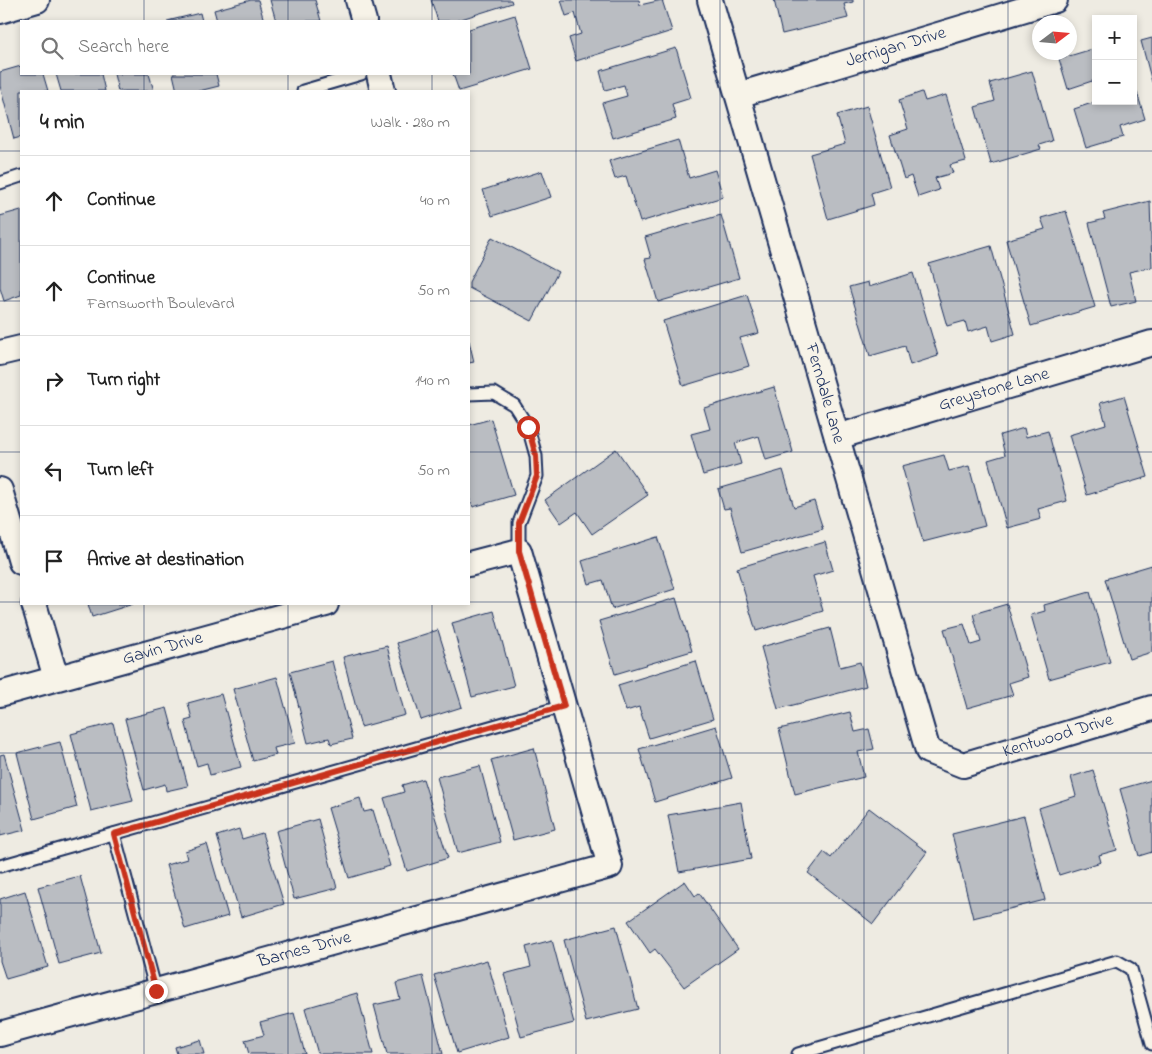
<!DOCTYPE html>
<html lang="en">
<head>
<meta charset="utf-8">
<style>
	:root { --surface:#fff; --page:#f2f2f2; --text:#222; --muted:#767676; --line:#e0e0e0 }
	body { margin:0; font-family:"Indie Flower",sans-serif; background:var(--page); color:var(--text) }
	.controls { position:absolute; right:15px; top:15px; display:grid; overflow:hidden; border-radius:0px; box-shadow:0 2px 8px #0003 }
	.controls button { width:45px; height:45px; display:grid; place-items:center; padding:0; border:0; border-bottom:1px solid var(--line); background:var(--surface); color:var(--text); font:25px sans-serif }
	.compass { position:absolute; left:1032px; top:15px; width:45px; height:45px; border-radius:50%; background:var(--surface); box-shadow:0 2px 8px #0003; rotate:74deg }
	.stop { position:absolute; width:15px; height:15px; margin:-11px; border:4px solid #c8321e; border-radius:50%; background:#fff }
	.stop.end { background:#c8321e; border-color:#fff; box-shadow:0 1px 5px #0008 }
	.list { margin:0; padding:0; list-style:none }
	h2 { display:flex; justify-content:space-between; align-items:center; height:65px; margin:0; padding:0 20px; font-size:21px }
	h2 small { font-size:16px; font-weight:400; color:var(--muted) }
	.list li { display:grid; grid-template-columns:32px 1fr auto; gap:15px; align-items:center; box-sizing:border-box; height:90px; padding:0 20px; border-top:1px solid var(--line) }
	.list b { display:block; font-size:19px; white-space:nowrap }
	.list p { margin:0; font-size:16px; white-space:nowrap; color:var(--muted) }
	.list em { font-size:16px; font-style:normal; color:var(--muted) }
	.icon { flex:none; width:28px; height:28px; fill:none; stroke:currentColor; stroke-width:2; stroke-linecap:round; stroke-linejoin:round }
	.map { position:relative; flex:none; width:1152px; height:1054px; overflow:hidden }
	.search { position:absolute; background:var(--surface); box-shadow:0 2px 8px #0003; left:20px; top:20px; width:450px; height:55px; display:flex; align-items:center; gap:12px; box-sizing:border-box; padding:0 18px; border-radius:0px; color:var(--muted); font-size:19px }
	.panel { position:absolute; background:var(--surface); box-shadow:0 2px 8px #0003; left:20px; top:90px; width:450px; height:515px; border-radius:0px }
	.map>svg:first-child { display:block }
	.building { fill:#babdc2; stroke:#1b2f5e }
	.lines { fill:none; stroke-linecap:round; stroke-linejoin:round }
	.service-casing { stroke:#1b2f5e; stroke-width:15 }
	.minor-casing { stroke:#1b2f5e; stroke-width:28 }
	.service { stroke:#f7f3e8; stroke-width:11 }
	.minor { stroke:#f7f3e8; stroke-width:24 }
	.route { stroke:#c8321e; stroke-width:6 }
	.grid { fill:none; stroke:#1b2f5e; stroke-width:1; stroke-opacity:0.55 }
	.labels { text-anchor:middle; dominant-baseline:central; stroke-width:4.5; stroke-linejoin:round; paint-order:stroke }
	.street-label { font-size:18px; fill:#1b2f5e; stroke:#f7f3e8 }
</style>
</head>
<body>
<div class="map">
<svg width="1152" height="1054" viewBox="0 0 1152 1054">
	<rect width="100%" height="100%" fill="#eeebe2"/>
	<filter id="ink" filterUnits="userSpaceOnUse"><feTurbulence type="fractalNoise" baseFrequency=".02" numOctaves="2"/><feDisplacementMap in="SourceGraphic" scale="10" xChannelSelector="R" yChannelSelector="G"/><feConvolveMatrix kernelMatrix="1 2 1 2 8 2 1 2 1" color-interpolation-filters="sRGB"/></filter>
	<g filter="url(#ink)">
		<g class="building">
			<path d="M251 0H258L264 21H217L214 10Z"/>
			<path d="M270 0H315L321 21H276Z"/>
			<path d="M431 0H511L512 3 455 21H438Z"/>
			<path d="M561 0H639L640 5 662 0 672 31 576 61 569 38 581 34 575 13 566 16Z"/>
			<path d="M774 0H853V2L844 4 848 18 782 34Z"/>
			<path d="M200 13 202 21H167Z"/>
			<path d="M515 15 532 69 459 91 453 74H469V29Z"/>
			<path d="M1152 38V82L1141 41Z"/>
			<path d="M676 48 691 98 672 104 676 119 613 138 602 103 627 96 624 85 605 90 600 71Z"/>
			<path d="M1096 48V93L1092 81 1068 89 1059 59Z"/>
			<path d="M21 66V74H43L48 91H21V137L14 139 0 86V72Z"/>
			<path d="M1032 71 1052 141 1039 145 1041 149 991 164 975 107 995 101 990 83Z"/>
			<path d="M56 74H101L105 91H61Z"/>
			<path d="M114 74H149L154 91H118Z"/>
			<path d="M173 74H216L219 86 199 91H177Z"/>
			<path d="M1133 79 1145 119 1120 127 1123 137 1086 148 1074 109 1098 101H1133Z"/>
			<path d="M922 92 925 101 946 95 966 161 950 165 953 173 935 178 939 190 918 197 911 176 904 179 890 135 908 129 899 100Z"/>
			<path d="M867 106 890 187 871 193 874 205 828 219 810 154 845 144 837 115Z"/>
			<path d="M678 140 689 178 715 170 723 197 640 222 626 176 615 179 609 161Z"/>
			<path d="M542 171 551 197 492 216 483 190Z"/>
			<path d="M1150 201 1152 267 1129 272 1136 301 1111 307 1089 223 1105 219 1103 213Z"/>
			<path d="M21 210V295L4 301 0 288V216Z"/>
			<path d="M1066 211 1095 307 1031 326 1006 240 1045 229 1041 218Z"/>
			<path d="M721 215 739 278 658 302 645 259 651 258 645 237Z"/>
			<path d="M492 237 558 272 532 321 469 288V282Z"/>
			<path d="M991 246 1015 334 992 341 988 326 968 332 965 321 947 326 929 264Z"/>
			<path d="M913 273 938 356 910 365 905 346 870 356 849 287 868 282 869 287Z"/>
			<path d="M747 295 759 333 740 338 749 366 683 386 663 321Z"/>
			<path d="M469 341 474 362 469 363Z"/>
			<path d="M774 387 793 452 766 460 759 436 735 443 741 464 703 475 691 434 710 429 704 408Z"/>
			<path d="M1124 396 1148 477 1087 495 1069 435 1106 424 1100 403Z"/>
			<path d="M491 419 514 495 473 507 469 494V425Z"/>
			<path d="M1024 428 1026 437 1048 431 1067 501 1038 509 1041 519 1007 528 988 460 1005 455 1000 435Z"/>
			<path d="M616 449 648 495 592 534 577 512 561 523 545 500Z"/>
			<path d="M944 455 949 471 969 466 985 526 923 542 902 466Z"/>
			<path d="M783 470 794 507 814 501 823 529 742 552 730 508 724 509 718 489Z"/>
			<path d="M658 537 675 589 612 609 603 580 589 584 582 561Z"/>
			<path d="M825 542 833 570 813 576 823 611 756 631 737 568Z"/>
			<path d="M1152 565V652L1129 659 1105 579Z"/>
			<path d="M1090 592 1110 662 1049 679 1031 615 1045 611 1044 605Z"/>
			<path d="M676 598 692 651 615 674 599 621Z"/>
			<path d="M88 604H133L92 617Z"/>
			<path d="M1007 604 1028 677 1009 683 1013 695 967 708 944 629 964 624 971 645 981 642 973 614Z"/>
			<path d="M494 611 514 686 472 697 452 623Z"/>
			<path d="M830 628 840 667 860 662 866 686 778 709 761 647Z"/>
			<path d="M438 630 462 707 421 720 397 643Z"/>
			<path d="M387 646 405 715 361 727 343 657Z"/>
			<path d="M332 661 352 739 331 744 329 738 308 743 290 672Z"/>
			<path d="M696 661 713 719 649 738 639 707 626 711 618 685Z"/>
			<path d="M277 677 295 743 274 748 276 755 253 761 233 689Z"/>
			<path d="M221 694 241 767 210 775 207 763 197 766 185 721 192 719 188 703Z"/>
			<path d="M167 708 188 786 166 791 165 784 144 790 125 719Z"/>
			<path d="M850 712 855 732 869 729 874 749 858 752 864 777 795 794 779 729Z"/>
			<path d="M113 723 133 801 91 811 71 734Z"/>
			<path d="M716 726 732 778 655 802 639 749Z"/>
			<path d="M60 742 77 807 34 819 17 753Z"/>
			<path d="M534 748 555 829 513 840 491 760Z"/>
			<path d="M4 754 25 830 0 836V755Z"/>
			<path d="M480 766 500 842 458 853 437 777Z"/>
			<path d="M1093 770 1117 850 1099 855 1101 862 1059 875 1039 808 1076 796 1071 777Z"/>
			<path d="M423 779 448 858 407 871 384 798 404 792 402 785Z"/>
			<path d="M1152 780V852L1139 856 1120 789Z"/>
			<path d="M360 798 364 812 373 810 390 866 349 878 328 808Z"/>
			<path d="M741 802 751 859 679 872 668 815Z"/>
			<path d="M869 808 927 852 873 924 808 873 824 852 831 858Z"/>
			<path d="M1024 816 1045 900 973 918 952 834Z"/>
			<path d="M318 819 337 888 294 899 276 831Z"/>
			<path d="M239 829 242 839 262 833 284 904 241 917 217 836Z"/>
			<path d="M207 844 228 916 185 929 166 865 187 859 185 851Z"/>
			<path d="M80 876 101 953 59 964 38 887Z"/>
			<path d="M685 881 695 896 699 893 738 949 684 987 655 949 650 953 628 921Z"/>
			<path d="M25 891 48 967 6 979 0 961V899Z"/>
			<path d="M616 926 638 1009 586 1022 564 940Z"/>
			<path d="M552 940 574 1023 521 1037 504 974 531 967 526 947Z"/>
			<path d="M487 960 509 1037 457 1053 434 975Z"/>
			<path d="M423 976 443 1054H387L374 1005 400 999 396 983Z"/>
			<path d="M357 993 373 1054H318L305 1008Z"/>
			<path d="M294 1013 305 1054H249L245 1040 264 1035 260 1022Z"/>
			<path d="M200 1040 204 1054H177L175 1047Z"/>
		</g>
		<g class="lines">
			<defs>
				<g id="service">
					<path d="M303 91 361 74"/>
					<path d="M0 183 21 176"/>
					<path d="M469 394 494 393 514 405 528 427 536 456 537 476 519 523V551"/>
					<path d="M114 834 156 991"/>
					<path d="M0 866 564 706"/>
					<path d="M798 1054 1117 961 1131 969 1152 1044"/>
				</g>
				<g id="minor">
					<path d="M358 0 364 21"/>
					<path id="s1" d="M710 0 928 751 963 765 1152 708"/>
					<path d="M0 11 37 0"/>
					<path d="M379 74 383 91"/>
					<path id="s2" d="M738 95 1055 0"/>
					<path d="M0 353 21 348"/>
					<path id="s3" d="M837 437 1152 343"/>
					<path d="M0 490 21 562"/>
					<path d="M34 604 56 678"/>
					<path id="s4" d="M0 694 326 604"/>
					<path id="s5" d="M0 1034 610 866 519 551 469 564"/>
				</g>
			</defs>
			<use href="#service" class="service-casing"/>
			<use href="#minor" class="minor-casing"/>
			<use href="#service" class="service"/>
			<use href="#minor" class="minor"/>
		</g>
	</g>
	<g class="lines" filter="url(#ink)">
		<path class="route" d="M156 991 114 834 564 706 519 551V523L537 476 536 456 528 427"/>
	</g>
	<path class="grid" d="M144 0V21M288 0V21M432 0V21M576 0V1054M720 0V1054M864 0V1054M1008 0V1054M144 74V91M288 74V91M432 74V91M0 151H21M469 151H1152M0 301H21M469 301H1152M0 452H21M469 452H1152M0 602H21M469 602H1152M144 604V1054M288 604V1054M432 604V1054M0 753H1152M0 903H1152"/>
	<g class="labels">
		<g class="street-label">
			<text stroke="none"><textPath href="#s2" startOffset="165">Jernigan Drive</textPath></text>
			<text stroke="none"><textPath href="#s3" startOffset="164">Greystone Lane</textPath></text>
			<text stroke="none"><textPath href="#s1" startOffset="410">Ferndale Lane</textPath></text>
			<text stroke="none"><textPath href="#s4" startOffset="169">Gavin Drive</textPath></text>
			<text stroke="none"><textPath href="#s1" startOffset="919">Kentwood Drive</textPath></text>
			<text stroke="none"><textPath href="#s5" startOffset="316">Barnes Drive</textPath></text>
		</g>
	</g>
</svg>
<div class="controls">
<button>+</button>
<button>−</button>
</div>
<svg class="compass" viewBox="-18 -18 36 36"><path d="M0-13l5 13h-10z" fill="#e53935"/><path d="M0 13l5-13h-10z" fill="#767676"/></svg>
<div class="stop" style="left:528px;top:427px"></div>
<div class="stop end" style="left:156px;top:991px"></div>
<div class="search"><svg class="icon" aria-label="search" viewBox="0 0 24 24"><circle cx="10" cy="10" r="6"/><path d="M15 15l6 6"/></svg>Search here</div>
<section class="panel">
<h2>4 min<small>Walk · 280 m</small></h2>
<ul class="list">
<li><svg class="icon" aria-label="ahead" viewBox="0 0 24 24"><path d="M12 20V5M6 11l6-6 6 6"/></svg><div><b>Continue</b></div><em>40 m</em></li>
<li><svg class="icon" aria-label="ahead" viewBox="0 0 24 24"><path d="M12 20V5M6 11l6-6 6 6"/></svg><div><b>Continue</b><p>Farnsworth Boulevard</p></div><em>50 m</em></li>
<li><svg class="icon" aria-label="right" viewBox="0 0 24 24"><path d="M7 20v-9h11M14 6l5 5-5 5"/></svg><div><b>Turn right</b></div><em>140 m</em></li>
<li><svg class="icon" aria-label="left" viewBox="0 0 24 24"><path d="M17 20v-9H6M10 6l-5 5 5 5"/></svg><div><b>Turn left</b></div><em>50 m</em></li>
<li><svg class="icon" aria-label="arrive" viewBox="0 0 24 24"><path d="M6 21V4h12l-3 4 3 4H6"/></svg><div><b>Arrive at destination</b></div></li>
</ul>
</section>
</div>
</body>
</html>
